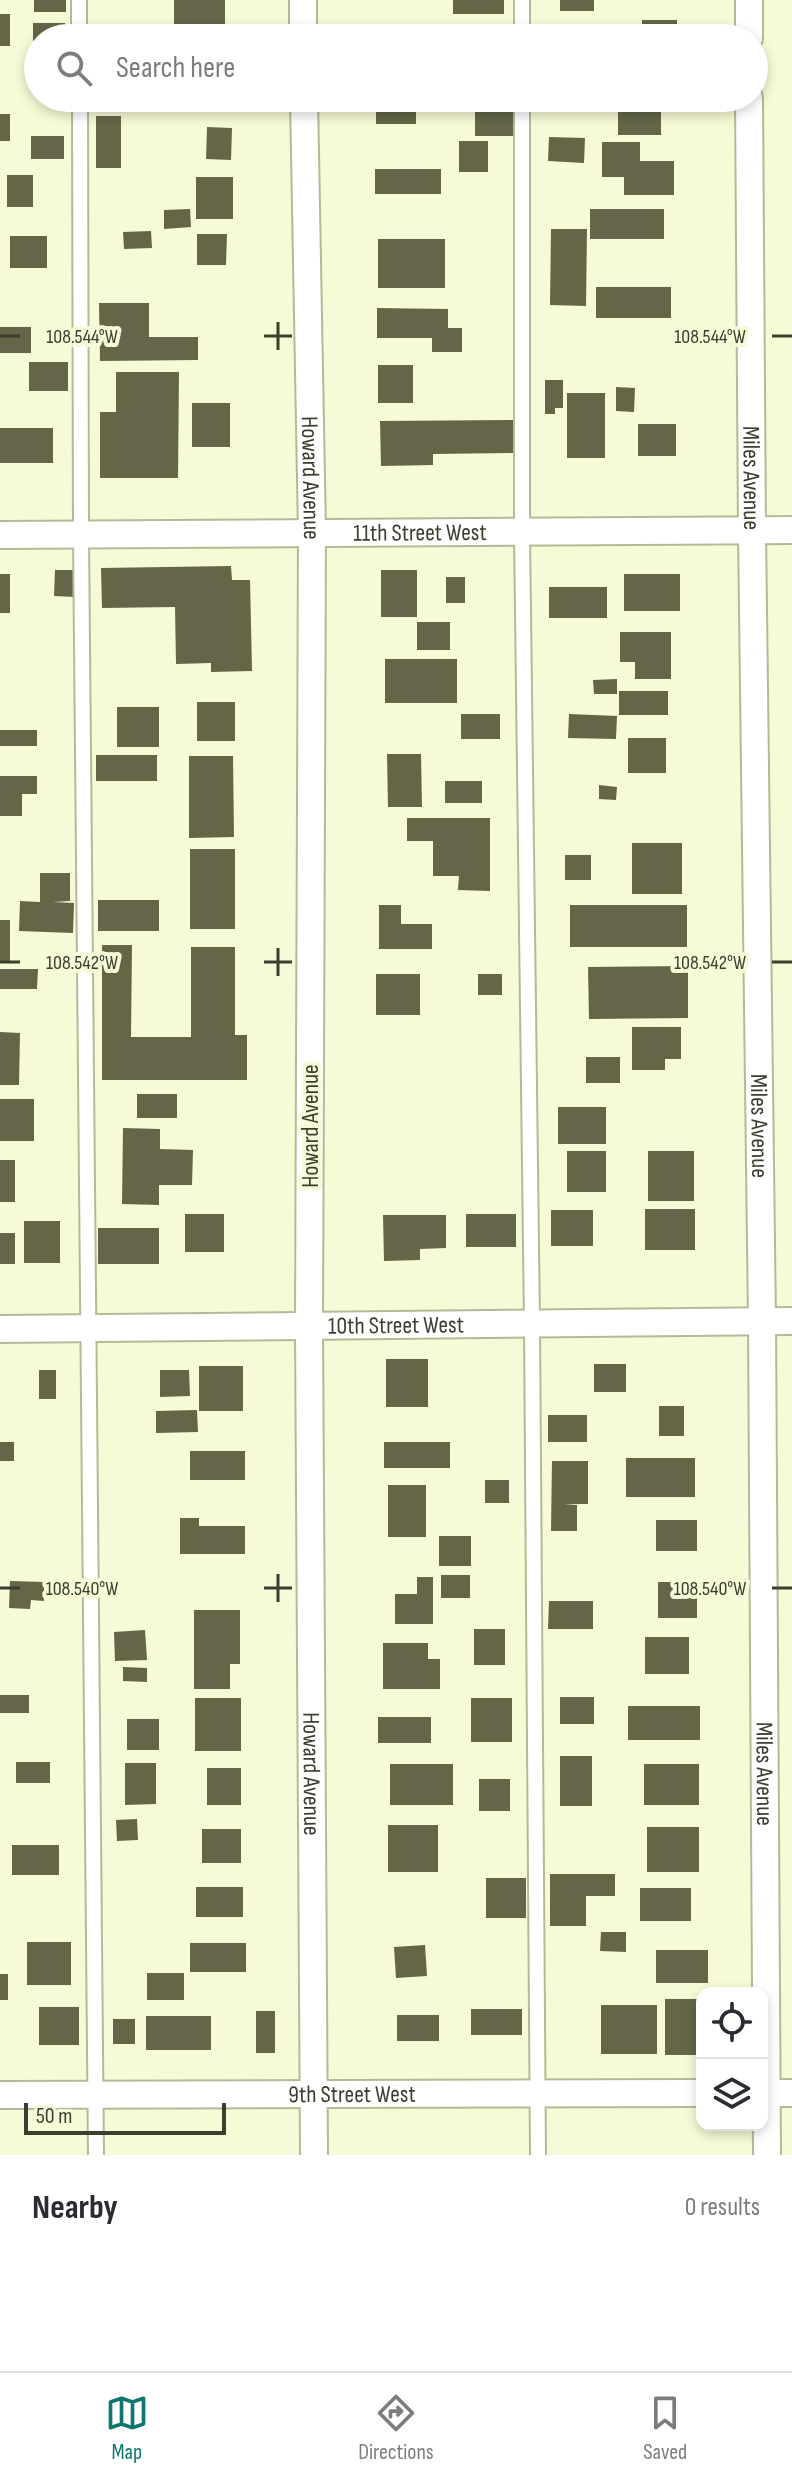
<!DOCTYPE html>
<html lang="en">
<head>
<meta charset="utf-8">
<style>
	:root { --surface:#fff; --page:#f7f7f7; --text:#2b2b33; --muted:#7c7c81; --line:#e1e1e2; --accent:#0f766e }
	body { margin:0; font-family:"Sofia Sans Condensed",sans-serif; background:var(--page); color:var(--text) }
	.controls { position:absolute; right:24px; bottom:24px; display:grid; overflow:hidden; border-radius:16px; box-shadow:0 4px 12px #0003 }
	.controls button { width:72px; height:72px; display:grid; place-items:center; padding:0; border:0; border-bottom:2px solid var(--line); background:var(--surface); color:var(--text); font:40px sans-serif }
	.scale { position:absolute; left:24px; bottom:20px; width:202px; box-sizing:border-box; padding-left:8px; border:4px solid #3c3e2f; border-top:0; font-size:22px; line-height:28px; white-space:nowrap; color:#3c3e2f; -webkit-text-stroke:6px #f7fad6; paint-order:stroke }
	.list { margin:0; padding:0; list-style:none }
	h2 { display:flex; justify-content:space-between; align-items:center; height:104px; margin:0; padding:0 32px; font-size:34px }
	h2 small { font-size:26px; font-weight:400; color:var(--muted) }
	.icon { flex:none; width:44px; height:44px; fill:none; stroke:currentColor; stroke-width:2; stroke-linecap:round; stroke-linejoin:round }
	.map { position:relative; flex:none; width:792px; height:2155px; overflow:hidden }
	.search { position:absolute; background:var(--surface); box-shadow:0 4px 12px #0003; left:24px; right:24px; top:24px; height:88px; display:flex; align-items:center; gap:20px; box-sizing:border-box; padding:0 28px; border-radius:44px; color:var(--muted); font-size:30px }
	.sheet { height:216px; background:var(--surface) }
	nav { display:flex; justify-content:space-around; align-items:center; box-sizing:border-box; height:112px; border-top:2px solid var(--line); background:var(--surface); font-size:22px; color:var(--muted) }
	nav a { display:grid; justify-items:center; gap:4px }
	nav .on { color:var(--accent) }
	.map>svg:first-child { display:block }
	.building { fill:#646647 }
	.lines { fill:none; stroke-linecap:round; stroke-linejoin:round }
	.lane-casing { stroke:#b6b997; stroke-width:18 }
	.street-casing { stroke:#b6b997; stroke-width:30 }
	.lane { stroke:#fff; stroke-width:14 }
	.street { stroke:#fff; stroke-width:26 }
	.ticks { fill:none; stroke:#3c3e2f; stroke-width:3 }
	.labels { text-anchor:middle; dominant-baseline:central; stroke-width:8; stroke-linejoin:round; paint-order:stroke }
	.street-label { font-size:24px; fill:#3c3e2f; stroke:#f7fad6 }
	.ticks-label { font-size:20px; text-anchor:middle; fill:#3c3e2f; stroke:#f7fad6; stroke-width:8; stroke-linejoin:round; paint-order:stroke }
</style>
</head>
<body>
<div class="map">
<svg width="792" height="2155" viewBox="0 0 792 2155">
	<rect width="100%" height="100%" fill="#f7fad6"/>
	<g class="building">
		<rect x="34" y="0" width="32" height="12"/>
		<rect x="174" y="0" width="51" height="36"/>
		<rect x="453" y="0" width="51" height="14"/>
		<rect x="560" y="0" width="34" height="11"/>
		<rect x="0" y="14" width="10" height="32"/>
		<rect x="642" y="20" width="35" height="18"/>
		<path d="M33 23H65V38H38V42H33Z"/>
		<rect x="174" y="98" width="53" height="7"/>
		<rect x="376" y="98" width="40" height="26"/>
		<path d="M618 98H677V112H661V135H618Z"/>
		<rect x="475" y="104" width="40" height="32"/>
		<rect x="0" y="114" width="10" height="27"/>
		<rect x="96" y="116" width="25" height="52"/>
		<path d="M207 127 232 128 231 160 206 159Z"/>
		<rect x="31" y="136" width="33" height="23"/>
		<path d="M549 137 585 138 584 163 548 161Z"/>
		<rect x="459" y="141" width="29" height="31"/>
		<path d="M602 142H640V161H674V195H624V177H602Z"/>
		<rect x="375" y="169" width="66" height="25"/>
		<rect x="7" y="175" width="26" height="32"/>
		<rect x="196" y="177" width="37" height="42"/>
		<path d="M190 209 191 227 164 229V210Z"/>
		<rect x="590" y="209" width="74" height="30"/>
		<path d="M551 229H587L586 306 550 305Z"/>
		<path d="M151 231 152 248 124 249 123 232Z"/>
		<path d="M197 234H227L226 265H197Z"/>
		<rect x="10" y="236" width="37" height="32"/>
		<rect x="378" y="239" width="67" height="49"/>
		<rect x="596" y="287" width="75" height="31"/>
		<path d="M99 303H149V337H198V360L100 361Z"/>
		<path d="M377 308 448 309V328H462V352H432V338H377Z"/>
		<rect x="0" y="327" width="31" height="26"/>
		<rect x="29" y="362" width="39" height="29"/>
		<rect x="378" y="365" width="35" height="38"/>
		<path d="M116 372H179L178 478H100V412H116Z"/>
		<path d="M545 380H563V408H555V414H545Z"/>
		<path d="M616 387 635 388 634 412 616 411Z"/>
		<rect x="567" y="393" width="38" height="65"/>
		<rect x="192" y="403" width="38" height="44"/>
		<path d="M516 420V453L433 454V465L381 466 380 421Z"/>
		<rect x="638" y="424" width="38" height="32"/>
		<rect x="0" y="428" width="53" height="35"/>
		<path d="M231 566 232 580H250L252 671 211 672V663L176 664 175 607 102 608 101 568Z"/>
		<path d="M55 570H75L74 597 54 596Z"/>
		<rect x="381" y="570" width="36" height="47"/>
		<rect x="0" y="574" width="10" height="39"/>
		<rect x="624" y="574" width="56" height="37"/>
		<rect x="446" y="577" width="19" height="26"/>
		<rect x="549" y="587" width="58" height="31"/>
		<rect x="417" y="622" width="33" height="28"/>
		<path d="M620 632H671V679H635V662H620Z"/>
		<rect x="385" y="659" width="72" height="44"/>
		<path d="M617 679V694H594L593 680Z"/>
		<rect x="619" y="691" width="49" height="24"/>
		<rect x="197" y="702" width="38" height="39"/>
		<rect x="117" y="707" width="42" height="40"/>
		<rect x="461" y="714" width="39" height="25"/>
		<path d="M569 714 617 716 616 739 568 738Z"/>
		<rect x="0" y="730" width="37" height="16"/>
		<rect x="628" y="738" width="38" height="35"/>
		<path d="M387 754H421L422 807H388Z"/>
		<rect x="96" y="755" width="61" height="26"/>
		<path d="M189 756H233L234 837 189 838Z"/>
		<path d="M0 776H37V794H22V816H0Z"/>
		<rect x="445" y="781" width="37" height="22"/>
		<path d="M599 785 617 787 616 800 599 799Z"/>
		<path d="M407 818H490V891L458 890 459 876H433V841H407Z"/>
		<rect x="632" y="843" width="50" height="51"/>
		<rect x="190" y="849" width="45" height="80"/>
		<rect x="565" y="855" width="26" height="25"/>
		<path d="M40 873H70V901L53 902 74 903 73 933 19 931 20 901 40 902Z"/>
		<rect x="98" y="900" width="61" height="31"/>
		<path d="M379 905H401V924H432V949H379Z"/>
		<rect x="570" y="905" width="117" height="42"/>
		<rect x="0" y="920" width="10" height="43"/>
		<path d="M102 945H132L131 1037H191V947H235V1035H247V1080H102Z"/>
		<path d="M688 966V1018L589 1019 588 967Z"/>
		<path d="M0 969H38L37 989H0Z"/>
		<rect x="376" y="974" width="44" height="41"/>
		<rect x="478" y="974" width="24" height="21"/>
		<path d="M632 1027H681V1059H665V1070H632Z"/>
		<path d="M0 1032 20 1033 19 1085H0Z"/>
		<rect x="586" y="1057" width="34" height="26"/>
		<rect x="137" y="1094" width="40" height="24"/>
		<rect x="0" y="1099" width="34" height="42"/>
		<rect x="558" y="1107" width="48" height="37"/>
		<path d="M123 1128 160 1129V1149L193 1150 192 1185H159V1205L122 1204Z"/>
		<rect x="567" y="1151" width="39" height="41"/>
		<rect x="648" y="1151" width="46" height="50"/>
		<rect x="0" y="1160" width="15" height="42"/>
		<rect x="645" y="1209" width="50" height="41"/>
		<rect x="551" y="1210" width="42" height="36"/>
		<rect x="185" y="1214" width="39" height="38"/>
		<rect x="466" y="1214" width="50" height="33"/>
		<path d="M383 1215H446V1248L420 1249V1260L384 1261Z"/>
		<rect x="24" y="1221" width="36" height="42"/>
		<rect x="98" y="1228" width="61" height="36"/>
		<rect x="0" y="1233" width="15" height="31"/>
		<rect x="386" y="1359" width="42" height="48"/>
		<rect x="594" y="1364" width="32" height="28"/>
		<rect x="199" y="1366" width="44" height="45"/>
		<rect x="39" y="1370" width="17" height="29"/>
		<path d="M160 1370H189L190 1396 160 1397Z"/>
		<rect x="659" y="1406" width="25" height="30"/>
		<path d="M197 1410 198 1432 156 1433V1411Z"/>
		<rect x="548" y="1415" width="39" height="27"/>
		<rect x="0" y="1442" width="14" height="19"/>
		<rect x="384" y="1442" width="66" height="26"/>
		<rect x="190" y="1451" width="55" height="29"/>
		<rect x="626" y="1458" width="69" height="39"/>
		<path d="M552 1461H588V1504H564L577 1505V1531H551Z"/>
		<rect x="485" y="1480" width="24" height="23"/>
		<rect x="388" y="1485" width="38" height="52"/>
		<path d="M180 1518H199V1526H245V1554H180Z"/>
		<rect x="656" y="1520" width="41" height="31"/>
		<rect x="439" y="1536" width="32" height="30"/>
		<rect x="441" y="1575" width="29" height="23"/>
		<path d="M417 1577H433V1624H395V1594H417Z"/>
		<path d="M10 1581 44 1582V1601L31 1600 30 1609 9 1608Z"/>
		<rect x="658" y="1582" width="39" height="36"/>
		<path d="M549 1601H593V1629H548Z"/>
		<path d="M194 1610H240V1664H230V1689H194Z"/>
		<rect x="474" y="1629" width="31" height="36"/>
		<path d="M145 1630 147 1660 115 1661 114 1632Z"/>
		<rect x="645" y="1637" width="44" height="37"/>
		<path d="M383 1643H428V1659H440V1689H383Z"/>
		<path d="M123 1667 147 1668V1682L123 1681Z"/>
		<rect x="0" y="1695" width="29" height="18"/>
		<rect x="560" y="1697" width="34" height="27"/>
		<rect x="195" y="1698" width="46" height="53"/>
		<rect x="471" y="1698" width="41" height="44"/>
		<rect x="628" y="1706" width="72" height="34"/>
		<rect x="378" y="1717" width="53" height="26"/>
		<rect x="127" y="1719" width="32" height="31"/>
		<rect x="560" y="1756" width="32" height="50"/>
		<rect x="16" y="1762" width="34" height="21"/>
		<path d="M125 1763H156V1804L125 1805Z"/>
		<rect x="390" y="1764" width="63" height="41"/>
		<rect x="644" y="1764" width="55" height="41"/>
		<rect x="207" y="1768" width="34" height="37"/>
		<rect x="479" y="1779" width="31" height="32"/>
		<path d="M137 1819 138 1840 117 1841 116 1820Z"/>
		<rect x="388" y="1825" width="50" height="47"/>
		<rect x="647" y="1827" width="52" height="45"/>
		<rect x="202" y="1829" width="39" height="34"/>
		<rect x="12" y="1845" width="47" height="30"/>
		<path d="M550 1874H615V1896H586V1926H550Z"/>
		<rect x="486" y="1878" width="40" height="40"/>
		<rect x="196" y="1887" width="47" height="30"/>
		<rect x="640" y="1888" width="51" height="33"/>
		<path d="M601 1932H626V1952L600 1951Z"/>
		<rect x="27" y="1942" width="44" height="43"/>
		<rect x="190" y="1943" width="56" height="29"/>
		<path d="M425 1945 427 1976 396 1978 394 1947Z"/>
		<rect x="656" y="1950" width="52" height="33"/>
		<rect x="147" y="1973" width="37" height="27"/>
		<rect x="0" y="1974" width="8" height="26"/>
		<rect x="665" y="1999" width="37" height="56"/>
		<rect x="601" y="2005" width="56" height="49"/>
		<rect x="39" y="2007" width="40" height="38"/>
		<rect x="471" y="2009" width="51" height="26"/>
		<rect x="256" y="2011" width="19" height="42"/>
		<rect x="397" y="2015" width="42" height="26"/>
		<rect x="146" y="2016" width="65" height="34"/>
		<rect x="113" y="2019" width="22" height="25"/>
	</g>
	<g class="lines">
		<defs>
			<g id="lane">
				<path d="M79 0V38"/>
				<path d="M522 0V38"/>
				<path d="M80 98 81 535 96 2155"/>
				<path d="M522 98V532L532 1324 538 2155"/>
			</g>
			<g id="street">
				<path d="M303 0V38"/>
				<path d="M749 0V38"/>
				<path id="s1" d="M304 98 312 533 309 1326 314 2155"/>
				<path id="s2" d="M749 98 752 530 762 1322 767 2155"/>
				<path id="s3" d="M0 535 792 530"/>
				<path id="s4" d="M0 1329 792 1321"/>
				<path d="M762 2093H792"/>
				<path id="s5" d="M0 2095 702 2093"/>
			</g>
		</defs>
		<use href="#lane" class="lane-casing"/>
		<use href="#street" class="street-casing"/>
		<use href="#lane" class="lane"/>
		<use href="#street" class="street"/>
	</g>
	<path class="ticks" d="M278 322V350M0 336H20M264 336H292M772 336H792M278 948V976M0 962H20M264 962H292M772 962H792M278 1574V1602M0 1588H20M264 1588H292M772 1588H792"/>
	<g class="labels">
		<g class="street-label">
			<text stroke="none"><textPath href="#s1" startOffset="380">Howard Avenue</textPath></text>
			<text stroke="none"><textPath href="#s2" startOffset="380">Miles Avenue</textPath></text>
			<text stroke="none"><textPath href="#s3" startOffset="420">11th Street West</textPath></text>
			<text transform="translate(310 1126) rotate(-90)">Howard Avenue</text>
			<text stroke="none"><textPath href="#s2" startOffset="1028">Miles Avenue</textPath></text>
			<text stroke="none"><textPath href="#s4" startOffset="396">10th Street West</textPath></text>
			<text stroke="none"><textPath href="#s1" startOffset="1676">Howard Avenue</textPath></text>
			<text stroke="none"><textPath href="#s2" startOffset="1676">Miles Avenue</textPath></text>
			<text stroke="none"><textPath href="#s5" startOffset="352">9th Street West</textPath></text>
		</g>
	</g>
	<g class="ticks-label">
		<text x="82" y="343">108.544°W</text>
		<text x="710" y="343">108.544°W</text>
		<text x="82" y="969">108.542°W</text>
		<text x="710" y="969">108.542°W</text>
		<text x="710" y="1595">108.540°W</text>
		<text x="82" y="1595">108.540°W</text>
	</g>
</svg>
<div class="controls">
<button><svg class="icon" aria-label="locate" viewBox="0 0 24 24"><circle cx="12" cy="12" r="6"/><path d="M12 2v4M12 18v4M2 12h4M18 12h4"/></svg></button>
<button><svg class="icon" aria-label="layers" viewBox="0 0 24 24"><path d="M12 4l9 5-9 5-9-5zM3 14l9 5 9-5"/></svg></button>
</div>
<div class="scale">50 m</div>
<div class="search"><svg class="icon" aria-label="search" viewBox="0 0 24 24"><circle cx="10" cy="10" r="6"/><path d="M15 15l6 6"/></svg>Search here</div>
</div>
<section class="sheet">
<h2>Nearby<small>0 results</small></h2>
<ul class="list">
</ul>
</section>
<nav>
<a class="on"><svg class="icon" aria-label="map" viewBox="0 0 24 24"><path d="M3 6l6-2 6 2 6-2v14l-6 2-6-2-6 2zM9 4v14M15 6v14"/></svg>Map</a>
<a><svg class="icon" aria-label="directions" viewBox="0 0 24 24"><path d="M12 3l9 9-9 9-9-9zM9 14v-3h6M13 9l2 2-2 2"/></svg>Directions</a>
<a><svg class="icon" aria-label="saved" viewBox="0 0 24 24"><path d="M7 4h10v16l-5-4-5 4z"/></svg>Saved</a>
</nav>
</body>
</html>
